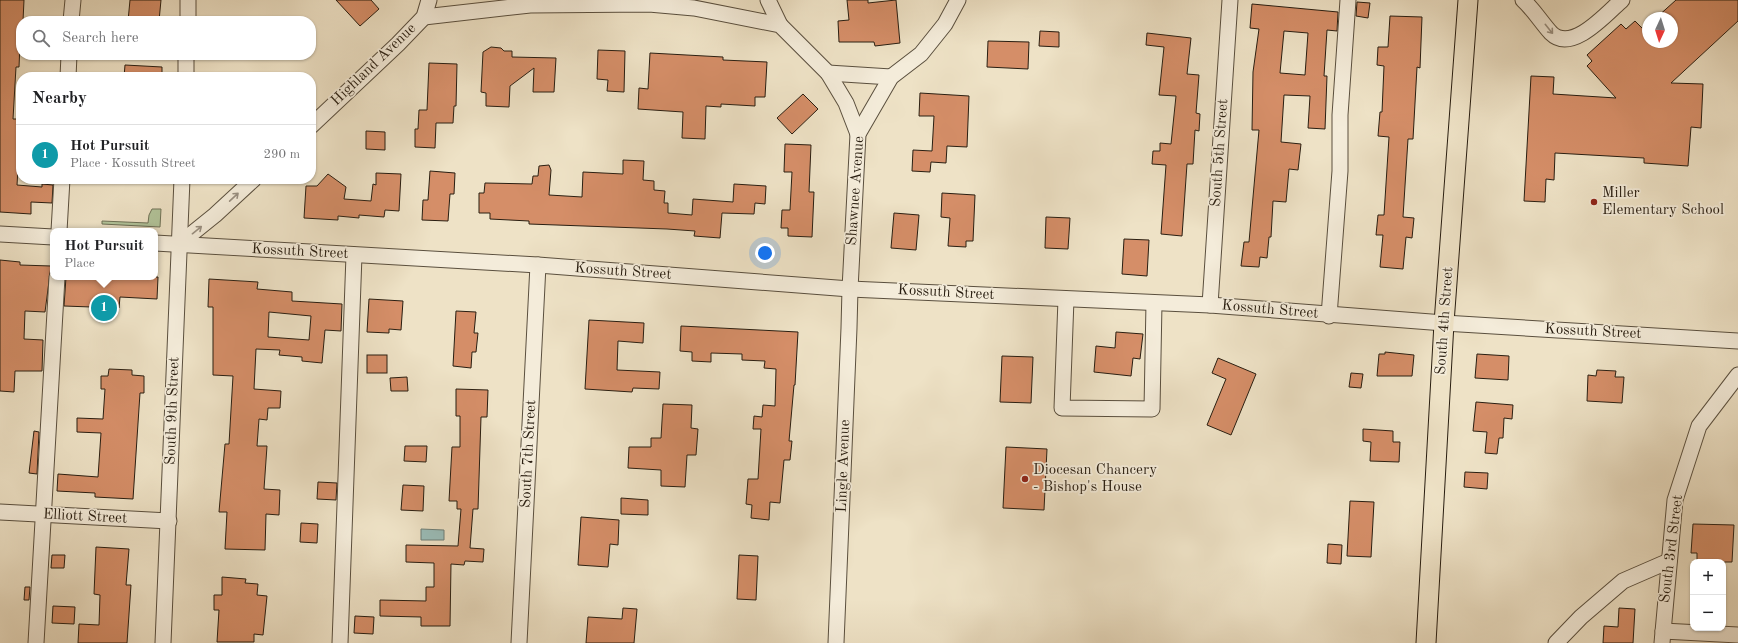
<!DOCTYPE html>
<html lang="en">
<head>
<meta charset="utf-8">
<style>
	:root { --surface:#fff; --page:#f2f2f2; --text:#202124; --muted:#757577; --line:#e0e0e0; --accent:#8f2418 }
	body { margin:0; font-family:"Old Standard TT",serif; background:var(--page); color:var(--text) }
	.controls { position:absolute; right:12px; bottom:12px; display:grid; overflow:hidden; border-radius:8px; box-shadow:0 1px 3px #0004 }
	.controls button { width:36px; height:36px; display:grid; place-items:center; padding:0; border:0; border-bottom:1px solid var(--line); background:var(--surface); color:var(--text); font:20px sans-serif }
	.compass { position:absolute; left:1642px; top:12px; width:36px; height:36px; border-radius:50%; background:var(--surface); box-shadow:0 1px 3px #0004; rotate:184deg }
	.you { position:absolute; left:765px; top:253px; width:14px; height:14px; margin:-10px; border:3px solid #fff; border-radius:50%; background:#1a73e8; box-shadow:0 0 0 6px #1a73e833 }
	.badge { display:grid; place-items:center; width:26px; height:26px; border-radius:50%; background:var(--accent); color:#fff; font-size:13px; font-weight:700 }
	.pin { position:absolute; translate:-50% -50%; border:2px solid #fff; box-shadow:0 1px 4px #0006 }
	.popup { position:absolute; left:50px; top:228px; width:108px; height:52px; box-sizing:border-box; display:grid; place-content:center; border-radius:8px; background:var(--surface); filter:drop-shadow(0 1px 3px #0005); font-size:13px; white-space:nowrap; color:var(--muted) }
	.popup b { font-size:15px; color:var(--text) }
	.popup::after { content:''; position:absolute; left:50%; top:100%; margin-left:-8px; border:8px solid transparent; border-top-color:var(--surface) }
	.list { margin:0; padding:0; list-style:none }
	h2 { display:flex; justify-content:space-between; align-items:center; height:52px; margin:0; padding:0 16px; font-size:17px }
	h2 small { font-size:13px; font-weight:400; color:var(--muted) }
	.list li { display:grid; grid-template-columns:26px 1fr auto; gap:12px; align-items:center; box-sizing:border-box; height:60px; padding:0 16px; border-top:1px solid var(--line) }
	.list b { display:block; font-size:15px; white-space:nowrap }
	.list p { margin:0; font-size:13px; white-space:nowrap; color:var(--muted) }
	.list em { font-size:13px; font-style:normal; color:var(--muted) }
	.icon { flex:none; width:22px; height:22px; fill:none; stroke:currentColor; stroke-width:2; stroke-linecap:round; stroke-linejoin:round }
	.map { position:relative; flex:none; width:1738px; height:643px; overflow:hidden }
	.search { position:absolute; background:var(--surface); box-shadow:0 1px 3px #0004; left:16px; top:16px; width:300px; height:44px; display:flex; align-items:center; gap:10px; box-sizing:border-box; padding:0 14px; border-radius:16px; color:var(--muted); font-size:15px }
	.panel { position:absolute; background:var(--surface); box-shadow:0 1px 3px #0004; left:16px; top:72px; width:300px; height:112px; border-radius:16px }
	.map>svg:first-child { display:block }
	.green { fill:#b2c49a; stroke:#6e7156 }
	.water { fill:#9abdb9; stroke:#6d7d76 }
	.building { fill:#d58e68; stroke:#291e11; fill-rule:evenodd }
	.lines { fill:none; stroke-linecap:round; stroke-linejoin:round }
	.minor-casing { stroke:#5a4f3e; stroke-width:17 }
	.major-casing { stroke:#291e11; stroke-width:21 }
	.minor { stroke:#f4ecda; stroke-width:15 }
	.major { stroke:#eee2c6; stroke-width:19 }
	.oneway { stroke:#998f80 }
	.poi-dot { fill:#8f2418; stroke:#f4ecda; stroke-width:1.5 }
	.labels { text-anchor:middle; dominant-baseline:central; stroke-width:3.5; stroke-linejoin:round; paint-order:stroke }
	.street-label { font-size:15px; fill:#291e11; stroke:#f4ecda }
	.poi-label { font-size:15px; fill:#291e11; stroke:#f4ecda; text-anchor:start }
</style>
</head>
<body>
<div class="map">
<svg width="1738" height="643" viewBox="0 0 1738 643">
	<rect width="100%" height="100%" fill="#eee2c6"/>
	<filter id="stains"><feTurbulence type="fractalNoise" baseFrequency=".005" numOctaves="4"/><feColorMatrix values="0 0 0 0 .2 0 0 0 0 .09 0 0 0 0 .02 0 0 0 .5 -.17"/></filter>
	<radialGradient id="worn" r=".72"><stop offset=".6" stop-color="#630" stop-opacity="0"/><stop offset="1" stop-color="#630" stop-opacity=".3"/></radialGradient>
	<path class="green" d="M152 209H161L160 227 102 224V221L148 223 149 215Z"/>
	<path class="water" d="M421 529 444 530V540H421Z"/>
	<g class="building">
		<path d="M0 0H24L23 21H21L19 67H16L13 119H21L17 185 42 187V184L53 185 52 203 31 202V214L0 212Z"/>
		<path d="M130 0H161L159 21H128Z"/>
		<path d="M336 0H371L379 9 360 26Z"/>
		<path d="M847 0H868V3L896 0 900 43 875 46 874 42H839L838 21 849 20Z"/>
		<path d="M1676 0H1738V21L1671 83 1703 84 1701 128 1691 127 1688 166 1644 163V158L1555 153 1554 180 1546 179 1545 202 1524 201 1531 76 1554 77 1553 94 1616 98 1587 66 1592 61 1587 55 1621 24 1626 29 1635 21 1648 34V42H1672V18H1656Z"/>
		<path d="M1357 2 1370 3 1368 18 1356 16Z"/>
		<path d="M1252 4 1338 12 1337 31 1327 30 1324 76H1327L1325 129 1308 128 1310 96 1284 95 1281 142 1301 144 1298 170 1289 169 1286 202 1273 201 1271 237H1269L1267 258 1260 257 1259 267 1241 266 1244 242H1249L1259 130H1252L1253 72 1259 29 1250 28ZM1284 31 1308 33 1305 75 1280 73Z"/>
		<path d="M1390 16 1422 17 1420 68 1417 67 1413 139H1408L1403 217 1414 218 1412 238 1406 237 1403 269 1380 267 1383 235H1376L1378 215H1384L1389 137 1378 136 1380 112H1382L1384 66 1377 65 1378 47H1388Z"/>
		<path d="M1040 31 1059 32V47L1039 46Z"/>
		<path d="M1147 33 1191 38 1187 74 1199 75 1196 113 1200 114 1199 131 1195 130 1193 164H1187L1182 236 1161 234 1166 165 1152 164 1153 151H1160V143L1171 144 1176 96 1159 95 1164 47 1146 45Z"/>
		<path d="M988 41 1029 42 1028 69 987 67Z"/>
		<path d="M491 47 501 48 504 51H512V57L556 58 554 92H533L534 68 510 86 509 107 486 106V93L481 92 483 52Z"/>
		<path d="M598 50 625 51 624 92 607 91 608 80 597 79Z"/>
		<path d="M650 53 723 57V60L767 62 765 97H755V106L721 104V107L706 106 705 139 682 138 683 112 638 109 639 88 648 89Z"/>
		<path d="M429 63 457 64 456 106H454L453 123H436L435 148 415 147V129H418L419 110H427Z"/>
		<path d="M125 65 162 67V77H124Z"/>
		<path d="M920 93 969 96 967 147 947 146 946 163 931 162 930 172 912 171 913 150 932 151 934 116H919Z"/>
		<path d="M803 94 818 109 792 134 777 118Z"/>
		<path d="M366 131 385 132V150L366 149Z"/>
		<path d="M785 144 811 145 809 192H814L812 237 788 236V228H781L782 210H790L792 172H784Z"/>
		<path d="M623 160 644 161 643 180 654 181V190L665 191 664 203H668V213L692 215 693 199 733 202 734 184 766 186 765 204 755 203 754 214 722 213 720 238 694 236 695 231 667 229 529 224V221L490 219V213H479V193H484L485 183 532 184 533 176H538L539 166 549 165 551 170 549 195 582 197 583 172 623 174Z"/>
		<path d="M430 171 455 173 454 194H450L448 221 422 220 423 200H428Z"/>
		<path d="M376 173 401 174 399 211 385 210 384 217 359 215V218L338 216V220L304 218 306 186H317L328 174 346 187 344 199 371 201 373 184 376 185Z"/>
		<path d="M942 193 975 195 973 241H966V247L948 246 950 218 941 217Z"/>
		<path d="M894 213 919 215 916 250 891 248Z"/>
		<path d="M1046 217 1070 218 1068 249 1045 248Z"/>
		<path d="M1124 239 1149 240 1147 276 1122 274Z"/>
		<path d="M0 260 20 262V265L51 266 45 312 25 311 24 339 43 340 42 371H15L14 392 0 391Z"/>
		<path d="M66 277H158L157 299 120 297 119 308 64 306Z"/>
		<path d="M209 279 258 282 257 289 292 292V301L342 304 341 331 325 330 322 363 302 361V357L279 355 280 350 256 349 254 389 281 391 280 408H268L267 420 259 419 257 446H267L264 489 280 490 279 515 266 514 265 550 225 549 227 512H219L225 444H229L233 376 213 375V307H208ZM269 312 311 316 309 340 268 337Z"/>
		<path d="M369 299 403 301 401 330 389 329V333L367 332Z"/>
		<path d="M456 311 476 312 474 333H478L476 352H472L471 368 453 366Z"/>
		<path d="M589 320 644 323 643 343 618 341 617 370 660 372 659 389 633 388 632 392 585 389Z"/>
		<path d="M681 326 798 332 795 385H794L789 441H792L790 460H784L780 503 770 502 769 520 751 518 752 505 746 504 748 479H758L761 429H753L754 416 762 417 763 405 775 406 776 369 764 368 765 361 742 360V354L711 353V362L692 361V352L680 351Z"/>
		<path d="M1116 332 1143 334 1140 359 1133 358 1131 376 1094 372 1096 346 1115 348Z"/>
		<path d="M1385 352 1414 355 1412 376H1377L1379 354H1385Z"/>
		<path d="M1477 354 1509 356 1508 380 1475 378Z"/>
		<rect x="367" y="355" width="20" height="18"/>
		<path d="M1002 356 1033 357 1031 403 1000 402Z"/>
		<path d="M1218 358 1256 374 1231 435 1207 425 1226 379 1212 373Z"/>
		<path d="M109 369 132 370V375L144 376V393H140L133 499 95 497V493L57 491 58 474 98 477 101 433 77 432V418L103 419 105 389H101V376H108Z"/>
		<path d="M1597 370 1616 371 1615 377H1624L1622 403 1587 401 1588 375 1596 376Z"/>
		<path d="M1351 373 1363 374 1361 388 1349 387Z"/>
		<path d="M407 377 408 391H391L390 378Z"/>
		<path d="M456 389 488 390 487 417H481L478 509H473L470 548 484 549 483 562 465 561 464 565 451 564 450 626H421V617L380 616V600L426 601V587H434V563L406 562V545L458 546 461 509H457V501H449L452 447H460V416H456Z"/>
		<path d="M1476 402 1513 405 1512 419 1504 418 1503 438H1499L1497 454 1485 453 1487 432 1473 431Z"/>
		<path d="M663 404 692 405 691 428 698 429 696 455H687L685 487 661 486V470L628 468 629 447H651V438H661Z"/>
		<path d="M1363 429 1393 431V442H1400L1399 462 1370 461 1371 442 1363 441Z"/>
		<path d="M34 431 39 432 37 474 29 473Z"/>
		<path d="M405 446H427L426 462 404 461Z"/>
		<path d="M1006 447 1047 449 1044 510 1003 508Z"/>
		<path d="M1465 472 1488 473 1487 489 1464 487Z"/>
		<path d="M318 482 337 483 336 500 317 499Z"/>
		<path d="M403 485 424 486 423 511 401 510Z"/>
		<path d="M621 498 648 500V515L621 514Z"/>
		<path d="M1350 501 1374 502 1371 557 1347 556Z"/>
		<path d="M581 517 619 520 618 545 610 544 608 567 578 565Z"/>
		<path d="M301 523 318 524 317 543 300 542Z"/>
		<path d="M1693 524 1734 525 1732 562H1697V553H1691Z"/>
		<path d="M1328 544 1342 545 1341 564 1327 563Z"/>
		<path d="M96 547 129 549 126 585H131L127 643H78L79 624 99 625 100 595 94 594Z"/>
		<path d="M52 555H65L64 568H51Z"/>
		<path d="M739 555 758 556 756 600 737 599Z"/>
		<path d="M222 577 246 579 245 583 258 584 257 595 267 596 263 635 254 634V642H217L219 610H214V595H222Z"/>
		<path d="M25 587H30L29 600H24Z"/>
		<path d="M53 606 75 607 74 624 52 623Z"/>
		<path d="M623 608 637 609 634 643H586L588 617 622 619Z"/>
		<path d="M1619 608 1635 609 1633 643H1603L1604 626 1618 627Z"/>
		<path d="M355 616 374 617 373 634 354 633Z"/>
	</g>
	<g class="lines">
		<defs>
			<g id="minor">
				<path d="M768 0 780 25"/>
				<path d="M1523 0C1534 10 1541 22 1551 33 1572 54 1607 13 1622 0"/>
				<path d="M424 17 530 5 649 4 694 8 780 25 828 73 846 103 858 134"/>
				<path d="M71 21 73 0"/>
				<path d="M188 21V0"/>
				<path d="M828 73 891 77"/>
				<path d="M68 77 69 55"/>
				<path d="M186 77V55"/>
				<path d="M311 126 398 44 424 17 429 0"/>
				<path d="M59 231 62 179"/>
				<path d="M0 234 53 237"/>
				<path d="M155 243 538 265 850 289 1210 305 1444 323 1738 341"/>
				<path d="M179 244 215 215 254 179"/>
				<path d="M1066 299 1062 408 1152 409 1154 303"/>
				<path d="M1210 305 1230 0"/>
				<path d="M1329 316 1340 171V115L1348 0"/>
				<path d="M0 512 169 521"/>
				<path d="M1663 631 1738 635"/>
				<path d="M36 643 57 277"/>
				<path d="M163 643 182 179"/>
				<path d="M340 643 354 255"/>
				<path d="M519 643 538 265"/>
				<path d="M836 643 849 328 850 289 858 134 891 77 921 54 945 24 958 0"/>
				<path d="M1556 643 1581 617 1623 581 1669 561"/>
				<path d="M1662 643 1675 500 1699 426 1738 375"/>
			</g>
			<path id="major" d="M1426 643 1444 323 1468 0"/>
		</defs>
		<use href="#minor" class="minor-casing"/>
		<use href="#major" class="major-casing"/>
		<use href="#minor" class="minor"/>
		<use href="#major" class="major"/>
	</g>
	<defs><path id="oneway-shaft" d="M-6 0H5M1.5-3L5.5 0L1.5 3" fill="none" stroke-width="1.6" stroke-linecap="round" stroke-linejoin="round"/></defs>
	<g class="oneway">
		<use href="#oneway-shaft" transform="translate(1549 29) rotate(51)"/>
		<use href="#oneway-shaft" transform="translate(234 197) rotate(-43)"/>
		<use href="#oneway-shaft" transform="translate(197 230) rotate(-39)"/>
	</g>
	<g class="poi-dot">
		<circle cx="1594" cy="202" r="4"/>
		<circle cx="1025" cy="479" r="4"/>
	</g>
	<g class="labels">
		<g class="street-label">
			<text transform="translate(374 65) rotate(-44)">Highland Avenue</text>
			<text transform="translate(1220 153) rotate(-86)">South 5th Street</text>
			<text transform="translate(856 191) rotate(-86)">Shawnee Avenue</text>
			<text transform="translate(300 252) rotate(3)">Kossuth Street</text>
			<text transform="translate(623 272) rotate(4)">Kossuth Street</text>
			<text transform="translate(946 293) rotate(3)">Kossuth Street</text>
			<text transform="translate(1270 310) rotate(5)">Kossuth Street</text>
			<text transform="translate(1445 321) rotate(-86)">South 4th Street</text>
			<text transform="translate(1593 332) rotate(3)">Kossuth Street</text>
			<text transform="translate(173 411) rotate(-88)">South 9th Street</text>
			<text transform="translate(529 454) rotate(-87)">South 7th Street</text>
			<text transform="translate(844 466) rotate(-88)">Lingle Avenue</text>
			<text transform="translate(85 517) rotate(3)">Elliott Street</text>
			<text transform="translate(1672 549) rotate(-83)">South 3rd Street</text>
		</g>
		<g class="poi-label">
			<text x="1602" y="193">Miller<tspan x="1602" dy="17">Elementary School</tspan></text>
			<text x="1033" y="470">Diocesan Chancery<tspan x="1033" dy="17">- Bishop's House</tspan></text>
		</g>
	</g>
	<rect width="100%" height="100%" filter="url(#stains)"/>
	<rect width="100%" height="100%" fill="url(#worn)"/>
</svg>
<div class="controls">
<button>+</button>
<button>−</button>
</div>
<svg class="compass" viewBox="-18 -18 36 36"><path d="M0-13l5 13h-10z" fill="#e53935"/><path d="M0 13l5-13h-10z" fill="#757577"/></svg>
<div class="you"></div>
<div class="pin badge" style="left:104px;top:308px;background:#0f9aa8">1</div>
<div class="popup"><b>Hot Pursuit</b>Place</div>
<div class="search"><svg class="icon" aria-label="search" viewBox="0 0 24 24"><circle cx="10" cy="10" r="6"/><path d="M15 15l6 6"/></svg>Search here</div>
<section class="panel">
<h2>Nearby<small></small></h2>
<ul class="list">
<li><span class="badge" style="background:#0f9aa8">1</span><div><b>Hot Pursuit</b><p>Place · Kossuth Street</p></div><em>290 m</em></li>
</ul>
</section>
</div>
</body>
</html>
